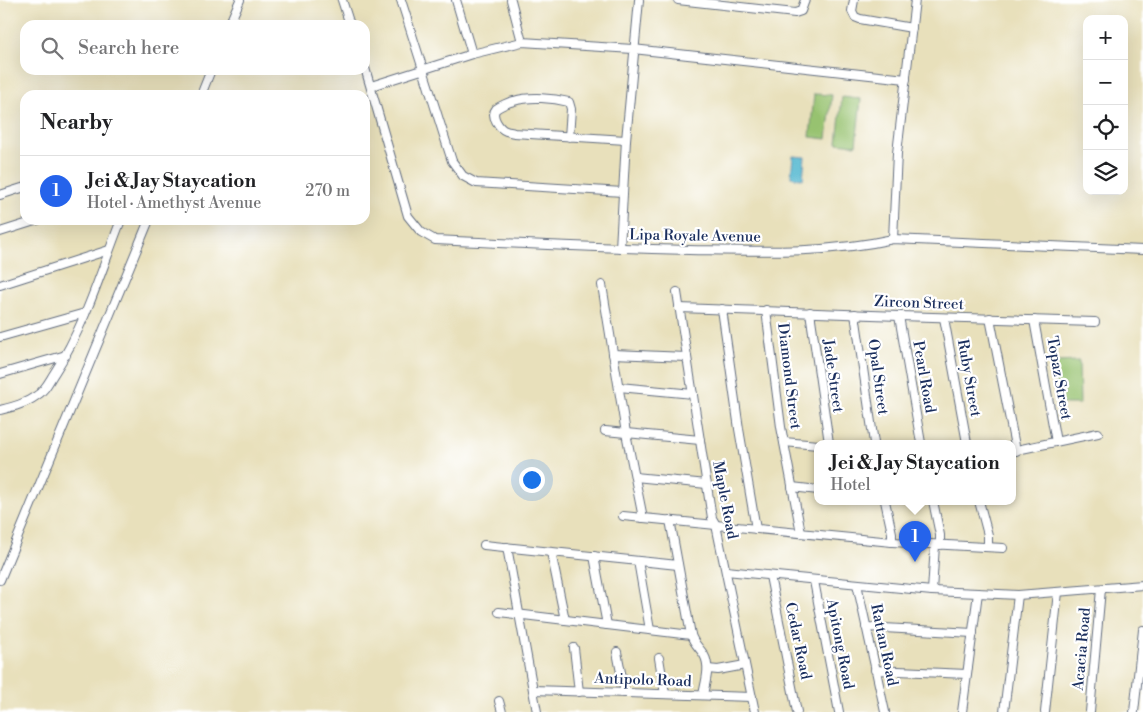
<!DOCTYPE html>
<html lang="en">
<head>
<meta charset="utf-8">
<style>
	:root { --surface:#fff; --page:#f6f6f6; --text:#202124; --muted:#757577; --line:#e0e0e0; --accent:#2563eb }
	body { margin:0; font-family:"Libre Bodoni",serif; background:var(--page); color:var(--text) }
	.controls { position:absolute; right:15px; top:15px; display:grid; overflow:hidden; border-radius:10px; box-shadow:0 5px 20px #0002 }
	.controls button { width:45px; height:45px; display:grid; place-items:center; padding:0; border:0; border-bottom:1px solid var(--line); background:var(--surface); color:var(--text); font:25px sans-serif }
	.you { position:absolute; left:531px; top:479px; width:18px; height:18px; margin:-12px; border:4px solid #fff; border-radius:50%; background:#1a73e8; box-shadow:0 0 0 8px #1a73e833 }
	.badge { display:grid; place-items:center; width:32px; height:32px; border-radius:50%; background:var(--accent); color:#fff; font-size:16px; font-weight:700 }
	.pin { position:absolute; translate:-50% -41px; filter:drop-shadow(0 1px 2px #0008) }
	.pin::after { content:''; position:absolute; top:26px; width:18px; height:15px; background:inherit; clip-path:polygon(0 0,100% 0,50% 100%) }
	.popup { position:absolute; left:814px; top:440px; width:202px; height:65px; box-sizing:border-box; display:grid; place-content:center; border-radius:10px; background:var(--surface); filter:drop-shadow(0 1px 4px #0005); font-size:16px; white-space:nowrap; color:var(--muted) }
	.popup b { font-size:19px; color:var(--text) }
	.popup::after { content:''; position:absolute; left:50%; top:100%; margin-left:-10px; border:10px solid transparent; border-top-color:var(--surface) }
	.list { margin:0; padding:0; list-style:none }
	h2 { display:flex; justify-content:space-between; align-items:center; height:65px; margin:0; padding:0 20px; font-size:21px }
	h2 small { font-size:16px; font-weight:400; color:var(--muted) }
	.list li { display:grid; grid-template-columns:32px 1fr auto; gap:15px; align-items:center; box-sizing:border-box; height:70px; padding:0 20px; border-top:1px solid var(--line) }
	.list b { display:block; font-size:19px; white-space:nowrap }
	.list p { margin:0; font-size:16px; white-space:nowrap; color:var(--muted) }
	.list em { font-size:16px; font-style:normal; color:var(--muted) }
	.icon { flex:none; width:28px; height:28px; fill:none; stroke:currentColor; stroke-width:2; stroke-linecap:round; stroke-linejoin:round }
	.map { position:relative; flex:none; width:1143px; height:712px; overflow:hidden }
	.search { position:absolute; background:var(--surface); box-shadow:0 5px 20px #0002; left:20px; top:20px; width:350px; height:55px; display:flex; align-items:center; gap:12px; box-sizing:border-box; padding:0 18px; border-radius:15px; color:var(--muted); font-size:19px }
	.panel { position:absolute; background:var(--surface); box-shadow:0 5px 20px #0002; left:20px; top:90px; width:350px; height:135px; border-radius:15px }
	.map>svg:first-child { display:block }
	.green { fill:#97c26f; stroke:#597866 }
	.water { fill:#50b6cf; stroke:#367296 }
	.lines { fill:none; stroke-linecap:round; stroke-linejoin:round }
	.street-casing { stroke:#636d7f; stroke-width:10 }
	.street { stroke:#fff; stroke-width:8 }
	.labels { text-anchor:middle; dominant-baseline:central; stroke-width:4.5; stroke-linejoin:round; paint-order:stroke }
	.street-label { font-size:15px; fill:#1b2f5e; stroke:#fff }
</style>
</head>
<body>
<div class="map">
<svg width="1143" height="712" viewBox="0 0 1143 712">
	<rect width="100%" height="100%" fill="#fff"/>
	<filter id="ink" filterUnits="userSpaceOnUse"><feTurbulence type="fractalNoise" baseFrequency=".02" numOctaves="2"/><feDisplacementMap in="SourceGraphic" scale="10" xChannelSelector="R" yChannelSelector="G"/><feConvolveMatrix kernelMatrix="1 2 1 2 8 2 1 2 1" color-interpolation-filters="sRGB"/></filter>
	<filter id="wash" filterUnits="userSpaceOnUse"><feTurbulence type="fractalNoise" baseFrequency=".0096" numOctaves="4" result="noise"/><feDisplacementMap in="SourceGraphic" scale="20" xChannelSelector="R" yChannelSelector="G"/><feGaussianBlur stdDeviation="1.12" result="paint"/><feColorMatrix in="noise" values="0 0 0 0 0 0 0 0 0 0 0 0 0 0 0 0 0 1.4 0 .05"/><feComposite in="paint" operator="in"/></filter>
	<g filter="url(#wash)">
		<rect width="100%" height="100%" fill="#e8e0bb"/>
		<g class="green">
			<path d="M814 94 832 95 827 139 810 137Z"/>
			<path d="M842 97 861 99 856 145 837 143Z"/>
			<path d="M1079 361 1080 404H1057L1055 362Z"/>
		</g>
		<path class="water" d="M793 156 805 157 803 179 791 177Z"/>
	</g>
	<g filter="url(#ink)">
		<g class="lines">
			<defs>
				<g id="street">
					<path d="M342 0 350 25"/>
					<path d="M401 0 452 161 463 176 476 183 623 192"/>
					<path d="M456 0 472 54"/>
					<path d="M511 0 522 42"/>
					<path d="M678 0 795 13 801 11 805 0"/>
					<path d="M854 0 852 11 855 17 860 19 912 28"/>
					<path d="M229 25 240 0"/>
					<path d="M365 68 408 216 421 232 435 240C520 244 604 248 689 250 758 251 825 254 893 239L1143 250"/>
					<path d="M371 86 472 54 522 42 633 49 906 79"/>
					<path d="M201 95 211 70"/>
					<path d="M569 137 571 109 569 102C553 98 530 96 514 101 509 102 500 106 496 109 490 116 500 129 506 131 509 132 511 132 514 133L626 140"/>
					<path d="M0 195 25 187"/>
					<path d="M0 232 38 220"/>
					<path d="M893 239 897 153 915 0"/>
					<path d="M620 248 626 140 639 0"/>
					<path d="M0 285 109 250"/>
					<path d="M602 285 626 433 643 518"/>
					<path d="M677 292 712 518 716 525 755 712"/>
					<path d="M679 308 899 316 1095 322"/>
					<path d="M722 309 739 429 756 529"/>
					<path d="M766 310 781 427 801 533"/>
					<path d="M810 312 829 443"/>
					<path d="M855 314 874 443"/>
					<path d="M899 316 921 443"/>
					<path d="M944 318 967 443"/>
					<path d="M990 318 1016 451"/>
					<path d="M1034 320 1056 442"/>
					<path d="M0 337 85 313"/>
					<path d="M613 354 687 357"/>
					<path d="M0 374 66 355"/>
					<path d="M619 387 693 394"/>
					<path d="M0 410C12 407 25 404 36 396 45 391 49 381 55 372 85 326 101 271 121 220"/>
					<path d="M605 431 700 440"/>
					<path d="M784 442 818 445"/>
					<path d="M1012 451 1098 433"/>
					<path d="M635 477 707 484"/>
					<path d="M792 487 818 490"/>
					<path d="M885 501 892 533V542"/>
					<path d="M933 501 940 535V545"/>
					<path d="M979 501 988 535V547"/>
					<path d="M623 516 892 542 1003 548"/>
					<path d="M670 520 691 635C694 644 699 647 704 655 711 667 705 683 703 695"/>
					<path d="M484 545 678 565"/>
					<path d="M507 547 537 712"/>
					<path d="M551 552 565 620"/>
					<path d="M594 556 607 625"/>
					<path d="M638 561 650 630"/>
					<path d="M726 571 932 591 978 593 1018 595 1143 585"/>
					<path d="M770 576 797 712"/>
					<path d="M0 580 149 220"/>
					<path d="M814 581 839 712"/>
					<path d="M857 584 885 712"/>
					<path d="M932 591 935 545"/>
					<path d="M499 612 691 635"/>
					<path d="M866 627 973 633"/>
					<path d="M574 648 579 692"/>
					<path d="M617 652 625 693"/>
					<path d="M659 658 665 694"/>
					<path d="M708 669 718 670 745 665"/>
					<path d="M875 670 967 674"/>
					<path d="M533 690 752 697"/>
					<path d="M499 701 502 712"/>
					<path d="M962 712 978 593"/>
					<path d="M1004 712 1018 595"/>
					<path d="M1045 712 1058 592"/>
					<path d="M1090 712 1101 589"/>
					<path d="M1134 712 1143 630"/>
				</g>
			</defs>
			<use href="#street" class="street-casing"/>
			<use href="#street" class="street"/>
		</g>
	</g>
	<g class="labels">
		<g class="street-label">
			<text transform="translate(695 236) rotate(1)">Lipa Royale Avenue</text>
			<text transform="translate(919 303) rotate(2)">Zircon Street</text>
			<text transform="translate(789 376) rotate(83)">Diamond Street</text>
			<text transform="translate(833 376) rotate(82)">Jade Street</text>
			<text transform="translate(878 377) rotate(82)">Opal Street</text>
			<text transform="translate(924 377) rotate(80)">Pearl Road</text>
			<text transform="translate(969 378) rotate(80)">Ruby Street</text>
			<text transform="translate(1059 378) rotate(80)">Topaz Street</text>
			<text transform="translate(725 500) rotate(79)">Maple Road</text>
			<text transform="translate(798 641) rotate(78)">Cedar Road</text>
			<text transform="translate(840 644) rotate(79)">Apitong Road</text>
			<text transform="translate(884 645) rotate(78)">Rattan Road</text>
			<text transform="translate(1082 649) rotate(-85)">Acacia Road</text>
			<text transform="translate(643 680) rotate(2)">Antipolo Road</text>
		</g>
	</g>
</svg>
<div class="controls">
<button>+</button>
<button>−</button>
<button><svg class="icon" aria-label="locate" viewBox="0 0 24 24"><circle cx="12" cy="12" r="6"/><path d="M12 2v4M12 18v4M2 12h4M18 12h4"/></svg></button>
<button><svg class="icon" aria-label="layers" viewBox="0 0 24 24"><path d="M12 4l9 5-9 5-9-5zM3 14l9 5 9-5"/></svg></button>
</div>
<div class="you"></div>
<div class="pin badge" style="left:915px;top:562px">1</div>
<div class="popup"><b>Jei &amp; Jay Staycation</b>Hotel</div>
<div class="search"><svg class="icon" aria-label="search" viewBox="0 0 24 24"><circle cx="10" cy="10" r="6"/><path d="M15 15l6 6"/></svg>Search here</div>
<section class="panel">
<h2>Nearby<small></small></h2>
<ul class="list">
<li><span class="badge">1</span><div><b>Jei &amp; Jay Staycation</b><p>Hotel · Amethyst Avenue</p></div><em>270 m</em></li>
</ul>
</section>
</div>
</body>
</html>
